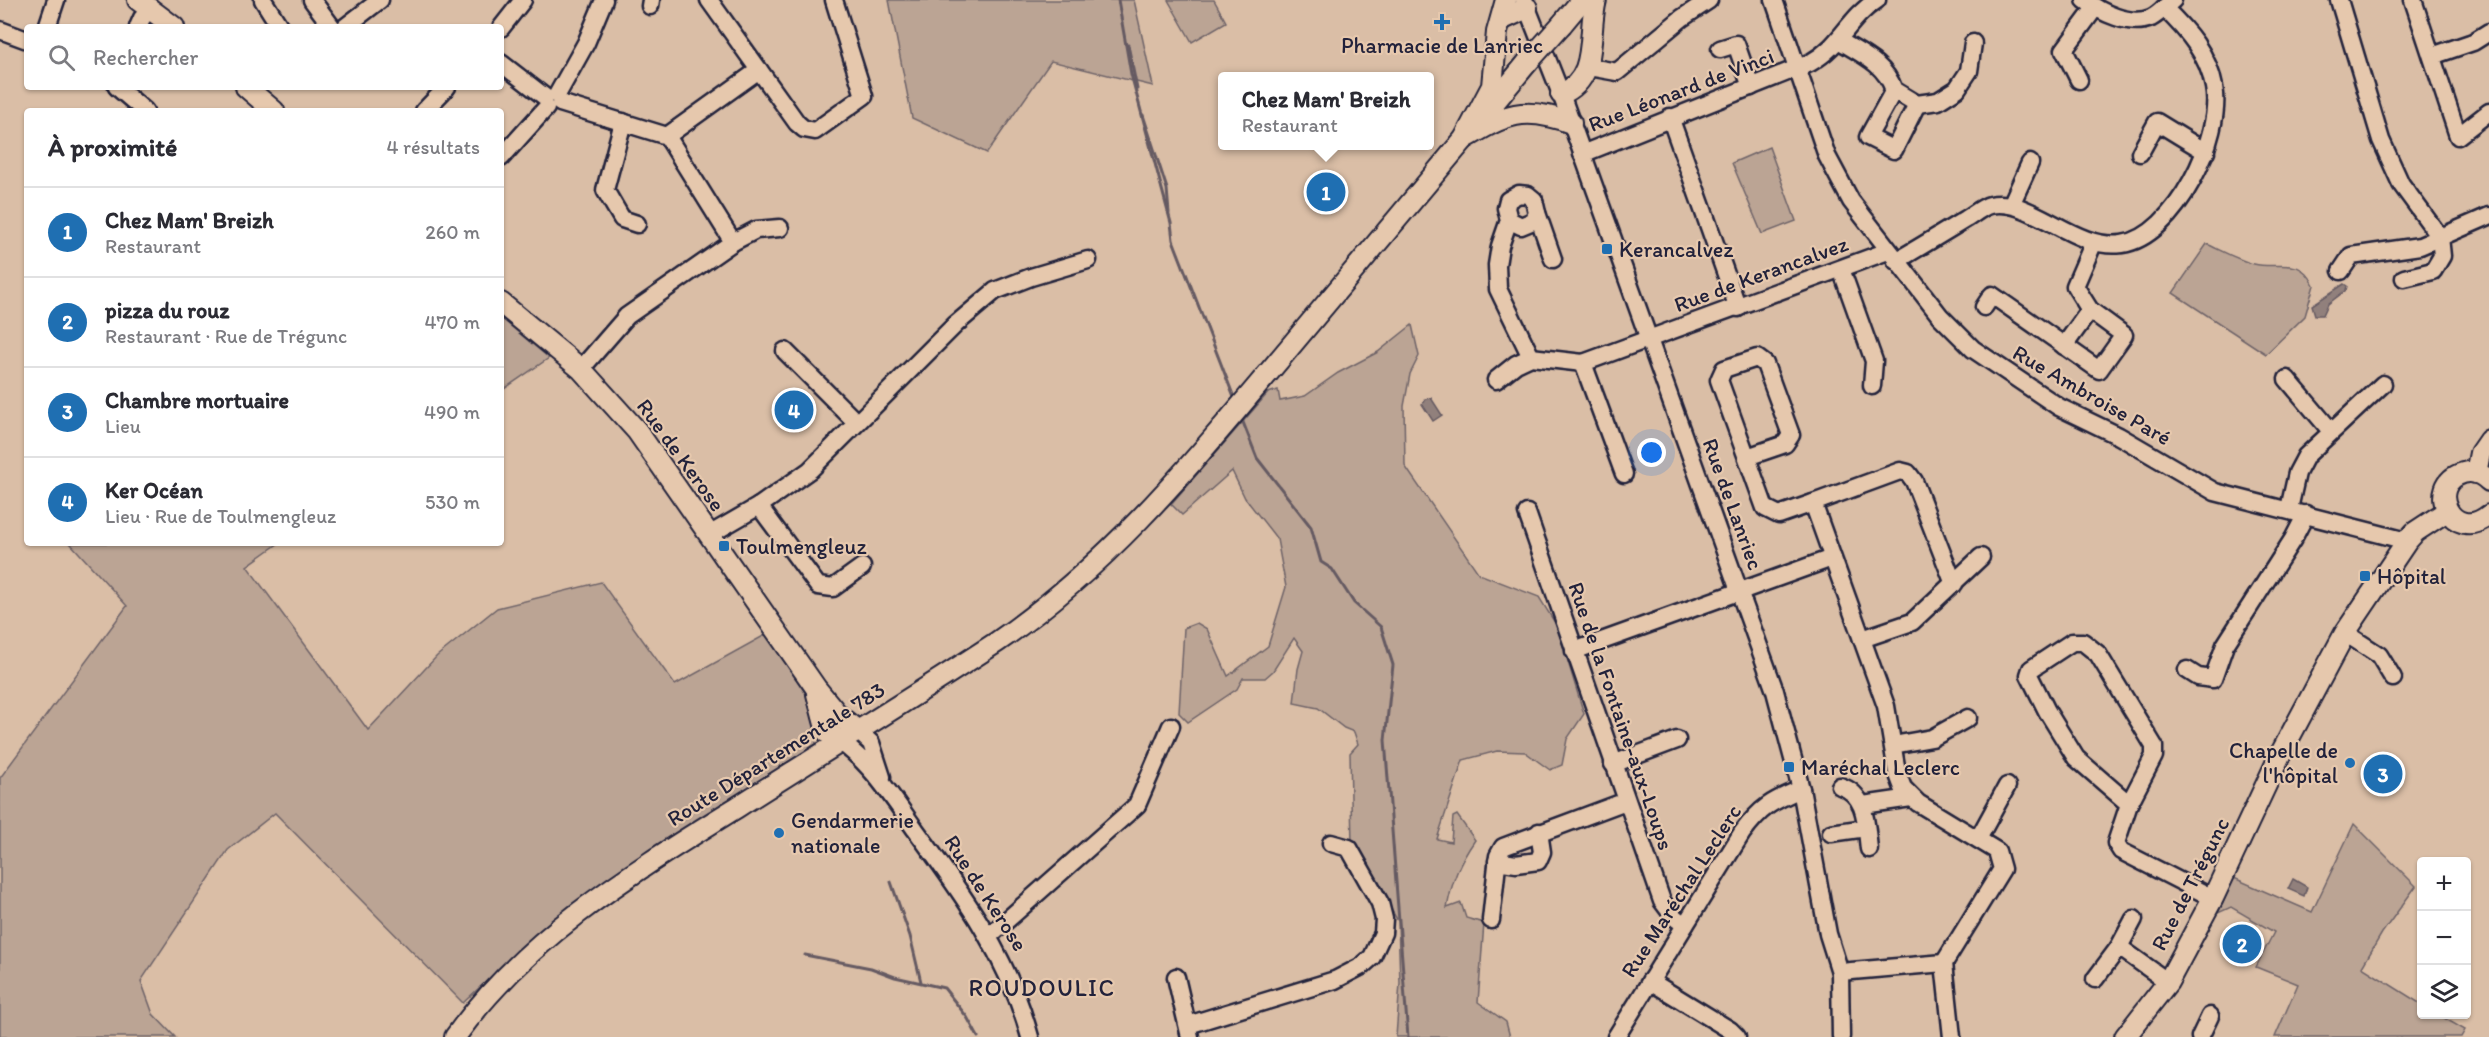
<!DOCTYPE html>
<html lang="fr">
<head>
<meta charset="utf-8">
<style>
	:root { --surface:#fff; --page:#f2f2f3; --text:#2b2b33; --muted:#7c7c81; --line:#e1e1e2; --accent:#1f6fb2 }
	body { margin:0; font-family:Itim,sans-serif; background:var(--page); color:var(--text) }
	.controls { position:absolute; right:18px; bottom:18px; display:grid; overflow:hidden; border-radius:6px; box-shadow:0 2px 4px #0004 }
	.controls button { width:54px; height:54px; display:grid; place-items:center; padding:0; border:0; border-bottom:2px solid var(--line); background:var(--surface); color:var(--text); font:30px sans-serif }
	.you { position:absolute; left:1652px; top:453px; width:21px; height:21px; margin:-15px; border:4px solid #fff; border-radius:50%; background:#1a73e8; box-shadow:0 0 0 9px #1a73e833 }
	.badge { display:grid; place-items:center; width:39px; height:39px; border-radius:50%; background:var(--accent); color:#fff; font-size:20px; font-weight:700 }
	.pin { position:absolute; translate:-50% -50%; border:3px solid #fff; box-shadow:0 2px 6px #0006 }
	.popup { position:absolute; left:1218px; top:72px; width:216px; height:78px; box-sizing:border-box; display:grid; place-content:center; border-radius:6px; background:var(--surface); filter:drop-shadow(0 2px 4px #0005); font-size:20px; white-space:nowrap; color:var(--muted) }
	.popup b { font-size:22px; color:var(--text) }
	.popup::after { content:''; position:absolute; left:50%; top:100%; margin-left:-12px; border:12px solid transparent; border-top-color:var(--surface) }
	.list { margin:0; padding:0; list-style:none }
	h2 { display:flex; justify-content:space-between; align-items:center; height:78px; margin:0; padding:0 24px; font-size:26px }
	h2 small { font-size:20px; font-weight:400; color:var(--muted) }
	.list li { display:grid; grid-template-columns:39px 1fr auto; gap:18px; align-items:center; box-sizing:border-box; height:90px; padding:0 24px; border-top:2px solid var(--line) }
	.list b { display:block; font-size:22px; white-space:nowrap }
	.list p { margin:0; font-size:20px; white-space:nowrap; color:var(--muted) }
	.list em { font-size:20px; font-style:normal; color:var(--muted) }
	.icon { flex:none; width:33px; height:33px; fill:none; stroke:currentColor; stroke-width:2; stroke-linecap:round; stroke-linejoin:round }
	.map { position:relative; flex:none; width:2489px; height:1037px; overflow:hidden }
	.search { position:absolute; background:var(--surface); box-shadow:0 2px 4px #0004; left:24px; top:24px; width:480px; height:66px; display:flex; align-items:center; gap:15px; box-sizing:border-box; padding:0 21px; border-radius:6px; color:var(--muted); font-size:22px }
	.panel { position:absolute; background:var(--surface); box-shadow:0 2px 4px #0004; left:24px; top:108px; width:480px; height:438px; border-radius:6px }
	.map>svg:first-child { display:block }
	.green { fill:#bba494; stroke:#6e6368; stroke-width:1.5 }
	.water { fill:#91807c; stroke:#655a62; stroke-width:1.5 }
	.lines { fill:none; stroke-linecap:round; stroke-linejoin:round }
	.stream { stroke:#655a62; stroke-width:3 }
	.minor-casing { stroke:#22223b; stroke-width:21 }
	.major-casing { stroke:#22223b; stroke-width:24 }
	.minor { stroke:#e6c8ad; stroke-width:16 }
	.major { stroke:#e6c8ad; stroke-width:20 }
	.major-bridge-casing { stroke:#22223b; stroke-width:24; stroke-linecap:butt }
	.major-bridge { stroke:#e6c8ad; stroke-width:20 }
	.poi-dot { fill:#1f6fb2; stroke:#e6c8ad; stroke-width:2 }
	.labels { text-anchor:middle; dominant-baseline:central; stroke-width:4.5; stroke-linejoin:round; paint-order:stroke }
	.poi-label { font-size:22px; fill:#22223b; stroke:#e6c8ad; text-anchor:start }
	.street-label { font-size:22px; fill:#22223b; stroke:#e6c8ad }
	.neighbourhood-label { font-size:24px; letter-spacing:1.5px; fill:#22223b; stroke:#e6c8ad }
</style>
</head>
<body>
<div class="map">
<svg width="2489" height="1037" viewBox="0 0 2489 1037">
	<rect width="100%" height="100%" fill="#dabea6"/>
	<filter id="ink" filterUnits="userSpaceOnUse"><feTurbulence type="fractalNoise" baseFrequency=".0167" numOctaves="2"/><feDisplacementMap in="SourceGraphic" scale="12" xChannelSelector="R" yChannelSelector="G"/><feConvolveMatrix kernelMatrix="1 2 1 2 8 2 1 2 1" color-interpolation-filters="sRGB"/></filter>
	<g filter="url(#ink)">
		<g class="green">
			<path d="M889 0H1134L1153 86 1051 61 987 153 912 118Z"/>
			<path d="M1168 0H1214L1226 22 1192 42Z"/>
			<path d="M1769 147 1796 221 1762 234 1732 163Z"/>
			<path d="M2207 244C2222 251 2238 260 2254 264 2280 270 2300 255 2314 285L2305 316 2266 354 2173 293Z"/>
			<path d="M501 318 549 358 501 391Z"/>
			<path d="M1412 325 1419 356 1410 374 1404 406 1405 466 1479 574 1539 597 1557 626 1584 714 1567 739 1562 765 1550 770 1525 752 1497 751 1463 760 1437 839 1451 842 1453 817 1457 815 1475 840C1459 863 1452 881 1447 908L1461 903 1466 918 1484 923 1478 1002 1506 1022 1510 1037H1396L1400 983 1398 921 1352 844 1350 753 1358 744 1354 732 1344 728 1318 708 1294 703 1298 669 1303 651 1294 638 1273 671 1265 678H1243L1237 689 1188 722 1179 713 1184 628 1197 623 1207 629 1228 676 1268 646 1286 587 1277 539 1245 498 1232 471 1182 515 1171 504 1268 393 1278 390 1280 401 1305 396 1338 373 1378 352Z"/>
			<path d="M70 543H279L247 566 368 730 437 656 497 608 601 582 675 685 767 634 813 705 816 744 653 849 547 924 463 1003 275 813 228 850 141 981 153 1014 175 1037H0V778L127 606Z"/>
			<path d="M2354 824 2416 886 2382 933 2362 967 2421 1004 2422 1014 2439 1015 2465 1030 2461 1037H2275L2298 984 2256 967 2274 932 2231 907 2218 913 2234 878 2312 912Z"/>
		</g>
		<g class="water">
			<path d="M2344 284 2347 286 2346 290 2328 304 2323 315H2315L2312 305Z"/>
			<path d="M1431 398 1442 415 1433 421 1422 404 1425 399Z"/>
			<path d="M2293 879 2307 887 2304 896 2288 889Z"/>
		</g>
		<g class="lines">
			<g class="stream">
				<path d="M1118 0 1131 74 1171 223 1173 240 1235 400"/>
				<path d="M1128 45 1137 89"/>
				<path d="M1143 115 1167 189 1169 213"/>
				<path d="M1241 417 1257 458 1311 527 1321 562 1332 569 1354 603 1381 627 1393 665 1385 740 1408 1037"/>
				<path d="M891 882 910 936 921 982"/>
				<path d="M805 955 871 968 895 977 944 988 967 1017 978 1037"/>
			</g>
			<defs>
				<g id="minor">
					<path d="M263 0 280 27"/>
					<path d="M312 0 332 27"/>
					<path d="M709 0 797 123 804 129 815 131 864 96 834 0"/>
					<path d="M1524 0 1561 94 1775 691 1801 789 1828 934 1840 972 1841 1037"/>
					<path d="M1774 0 1827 156 1851 201 1940 316 1973 349 2059 407 2119 436 2215 492 2407 541"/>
					<path d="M2085 0C2100 12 2130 27 2151 18 2159 14 2166 6 2173 0"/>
					<path d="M2339 0 2381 140 2401 184 2440 237 2442 256 2433 271 2404 278"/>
					<path d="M2413 0 2458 136 2489 112"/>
					<path d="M650 6 651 0"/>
					<path d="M47 27 56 0"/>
					<path d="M138 27 142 18 151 8"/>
					<path d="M345 27 380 0"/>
					<path d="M501 28 523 0"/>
					<path d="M0 30 27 40"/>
					<path d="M1840 41C1863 55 1885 64 1894 90L1917 104 1938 101 1957 89 1969 71 1973 43"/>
					<path d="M1720 49 1736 44 1751 87"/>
					<path d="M2432 56 2473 42 2489 32"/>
					<path d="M501 63 545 97"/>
					<path d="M1589 67 1617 72 1682 18 1709 0"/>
					<path d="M2079 80 2064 50 2095 8"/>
					<path d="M117 87 145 111"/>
					<path d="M1894 90 1868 137 1894 150 1917 104"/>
					<path d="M557 95 586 43 604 0"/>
					<path d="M560 103 667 136 733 242"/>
					<path d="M424 111 447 87"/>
					<path d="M1670 117 1738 308"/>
					<path d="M623 122 605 190 622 219 637 224"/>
					<path d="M667 136 759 70"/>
					<path d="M2140 153 2157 122 2206 152"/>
					<path d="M1582 154 1810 63C1842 45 1848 18 1877 0"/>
					<path d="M501 158 546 108"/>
					<path d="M2011 205 2030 163"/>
					<path d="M1537 213 1553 259"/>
					<path d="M1509 220 1521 226 1533 221 1537 213 1534 200 1528 195 1519 194 1508 200 1506 208 1509 220 1500 246 1497 265 1498 289 1531 357"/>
					<path d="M1896 261C1920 247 1943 233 1966 219 1973 215 1982 207 1990 205 2031 196 2074 251 2122 244 2175 237 2224 135 2214 87 2208 54 2188 31 2164 8"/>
					<path d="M1841 269 1874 361 1872 386"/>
					<path d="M2341 271 2351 256 2420 246 2489 216"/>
					<path d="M1984 307 1992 295 2099 370 2124 335 2090 310 2075 286 2093 244"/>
					<path d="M2064 346 2090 310"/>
					<path d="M785 351 856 422"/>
					<path d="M1583 363 1624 474"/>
					<path d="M581 369 627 316 733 242 756 230 780 228"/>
					<path d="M2287 379 2331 431"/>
					<path d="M1496 380 1516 364 1531 357 1583 363 1888 251"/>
					<path d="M1747 457 1785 444 1791 435 1765 364 1757 358 1724 369 1719 380 1765 508 1779 515 1813 503 1886 706 1897 772 1903 788 1918 803 1997 851 2002 869 1944 963"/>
					<path d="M1813 503 1900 471 1908 473 1914 481 1954 584"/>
					<path d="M759 506 818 586 833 588 862 567"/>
					<path d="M2289 509 2297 473 2306 456 2383 384"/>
					<path d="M1527 513 1662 901 1674 917 1685 925"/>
					<path d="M709 535 759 506 810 470 956 324 995 291 1031 277 1088 260"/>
					<path d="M2345 633 2379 655 2393 678"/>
					<path d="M1862 639 1912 622 1981 557"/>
					<path d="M1574 651 1832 558"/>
					<path d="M2187 670 2198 677 2213 679 2225 645 2293 539 2306 514"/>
					<path d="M858 731 871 743 882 777"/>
					<path d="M841 742C873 766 892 797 915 829 964 896 1008 956 1030 1037"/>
					<path d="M1893 745 1932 738 1968 718"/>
					<path d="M1613 764 1677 740"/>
					<path d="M1840 786C1867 794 1866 825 1869 849"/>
					<path d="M2129 804 2076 758 2047 711 2029 675 2031 669 2072 642H2083L2098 654 2154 746V756L2129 804 2116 843 2121 851 2213 898"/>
					<path d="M1863 805 1911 798"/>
					<path d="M1831 833 1866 828"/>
					<path d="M1978 839 2007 786"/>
					<path d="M1497 861 1516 864 1538 861 1542 852 1539 832"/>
					<path d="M1491 920 1498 856 1503 847 1626 801"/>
					<path d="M989 936 1137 805 1171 726"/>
					<path d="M2119 947 2134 919"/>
					<path d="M1944 963 1952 1037"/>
					<path d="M1840 972 1944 963"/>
					<path d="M1176 977 1190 1037"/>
					<path d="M2095 979 2119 947 2168 982"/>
					<path d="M1650 981 1730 1030 1737 1037"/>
					<path d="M1188 1025 1335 980 1362 966 1372 957 1383 933 1384 919 1380 903 1349 848 1331 843"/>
					<path d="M1616 1037 1742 833C1761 807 1772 801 1801 789"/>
					<path d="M2200 1037 2210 1016"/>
				</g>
				<g id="major">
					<path d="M138 0 174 27"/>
					<path d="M1501 20 1527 8"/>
					<path d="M1562 24 1582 0"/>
					<path d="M246 87 274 111"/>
					<path d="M1561 94C1600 78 1587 33 1596 0"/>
					<path d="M1489 109 1527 63"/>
					<path d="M1464 139C1506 114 1524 105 1571 123"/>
					<path d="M501 303 581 369 637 431 816 688 839 716 858 731"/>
					<path d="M2476 473 2480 453 2489 440"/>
					<path d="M2489 481C2482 474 2473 470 2463 473 2424 485 2452 545 2489 515"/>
					<path d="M817 694 827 732 841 742"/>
					<path d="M455 1037C528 935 635 871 739 806 825 751 912 698 997 642 1107 566 1184 473 1269 372 1334 294 1399 216 1464 139L1492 86 1497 32 1506 0"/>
					<path d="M2125 1037 2168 982 2213 898 2280 755 2345 633 2407 541 2415 532 2447 511"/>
				</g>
			</defs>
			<use href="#minor" class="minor-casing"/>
			<use href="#major" class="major-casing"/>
			<use href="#minor" class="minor"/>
			<use href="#major" class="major"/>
			<defs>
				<path id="major-bridge" d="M1527 63 1562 24"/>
			</defs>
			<use href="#major-bridge" class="major-bridge-casing"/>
			<use href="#major-bridge" class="major-bridge"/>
		</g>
	</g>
	<g class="poi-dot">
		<path d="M1439 13h6v6h6v6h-6v6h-6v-6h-6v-6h6z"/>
		<rect x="1601" y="243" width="12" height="12" rx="3"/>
		<rect x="718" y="540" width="12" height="12" rx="3"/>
		<rect x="2359" y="570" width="12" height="12" rx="3"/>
		<circle cx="2350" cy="763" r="6"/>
		<rect x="1783" y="761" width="12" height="12" rx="3"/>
		<circle cx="779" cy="833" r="6"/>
	</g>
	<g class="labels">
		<g class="poi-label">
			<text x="1442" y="45" text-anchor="middle">Pharmacie de Lanriec</text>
			<text x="1619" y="249">Kerancalvez</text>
			<text x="736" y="546">Toulmengleuz</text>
			<text x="2377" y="576">Hôpital</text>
			<text x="2338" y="750" text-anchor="end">Chapelle de<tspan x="2338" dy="25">l'hôpital</tspan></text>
			<text x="1801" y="767">Maréchal Leclerc</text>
			<text x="791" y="820">Gendarmerie<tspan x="791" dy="25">nationale</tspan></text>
		</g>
		<g class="street-label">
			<text transform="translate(1681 90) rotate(-21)">Rue Léonard de Vinci</text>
			<text transform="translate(1761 274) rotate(-20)">Rue de Kerancalvez</text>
			<text transform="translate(2092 395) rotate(30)">Rue Ambroise Paré</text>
			<text transform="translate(681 455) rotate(54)">Rue de Kerose</text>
			<text transform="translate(1733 504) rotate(70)">Rue de Lanriec</text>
			<text transform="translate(1621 716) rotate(71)">Rue de la Fontaine-aux-Loups</text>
			<text transform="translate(776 754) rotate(-32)">Route Départementale 783</text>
			<text transform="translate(2190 884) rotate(-63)">Rue de Trégunc</text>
			<text transform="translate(1681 891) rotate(-57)">Rue Maréchal Leclerc</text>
			<text transform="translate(986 893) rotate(57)">Rue de Kerose</text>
		</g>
		<g class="neighbourhood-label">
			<text x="1042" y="987">ROUDOULIC</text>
		</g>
	</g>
</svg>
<div class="controls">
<button>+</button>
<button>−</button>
<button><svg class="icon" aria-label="layers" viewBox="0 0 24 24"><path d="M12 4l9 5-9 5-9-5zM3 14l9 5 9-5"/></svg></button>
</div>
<div class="you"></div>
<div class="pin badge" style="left:1326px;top:192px">1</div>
<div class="popup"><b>Chez Mam' Breizh</b>Restaurant</div>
<div class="pin badge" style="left:2242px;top:944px">2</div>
<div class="pin badge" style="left:2383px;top:774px">3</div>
<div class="pin badge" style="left:794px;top:410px">4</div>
<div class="search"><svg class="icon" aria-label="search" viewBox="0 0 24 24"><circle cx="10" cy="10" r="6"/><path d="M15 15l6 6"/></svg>Rechercher</div>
<section class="panel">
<h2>À proximité<small>4 résultats</small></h2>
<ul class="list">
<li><span class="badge">1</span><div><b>Chez Mam' Breizh</b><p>Restaurant</p></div><em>260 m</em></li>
<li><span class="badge">2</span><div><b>pizza du rouz</b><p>Restaurant · Rue de Trégunc</p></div><em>470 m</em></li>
<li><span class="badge">3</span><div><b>Chambre mortuaire</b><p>Lieu</p></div><em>490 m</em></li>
<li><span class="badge">4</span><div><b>Ker Océan</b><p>Lieu · Rue de Toulmengleuz</p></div><em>530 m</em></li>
</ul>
</section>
</div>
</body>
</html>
